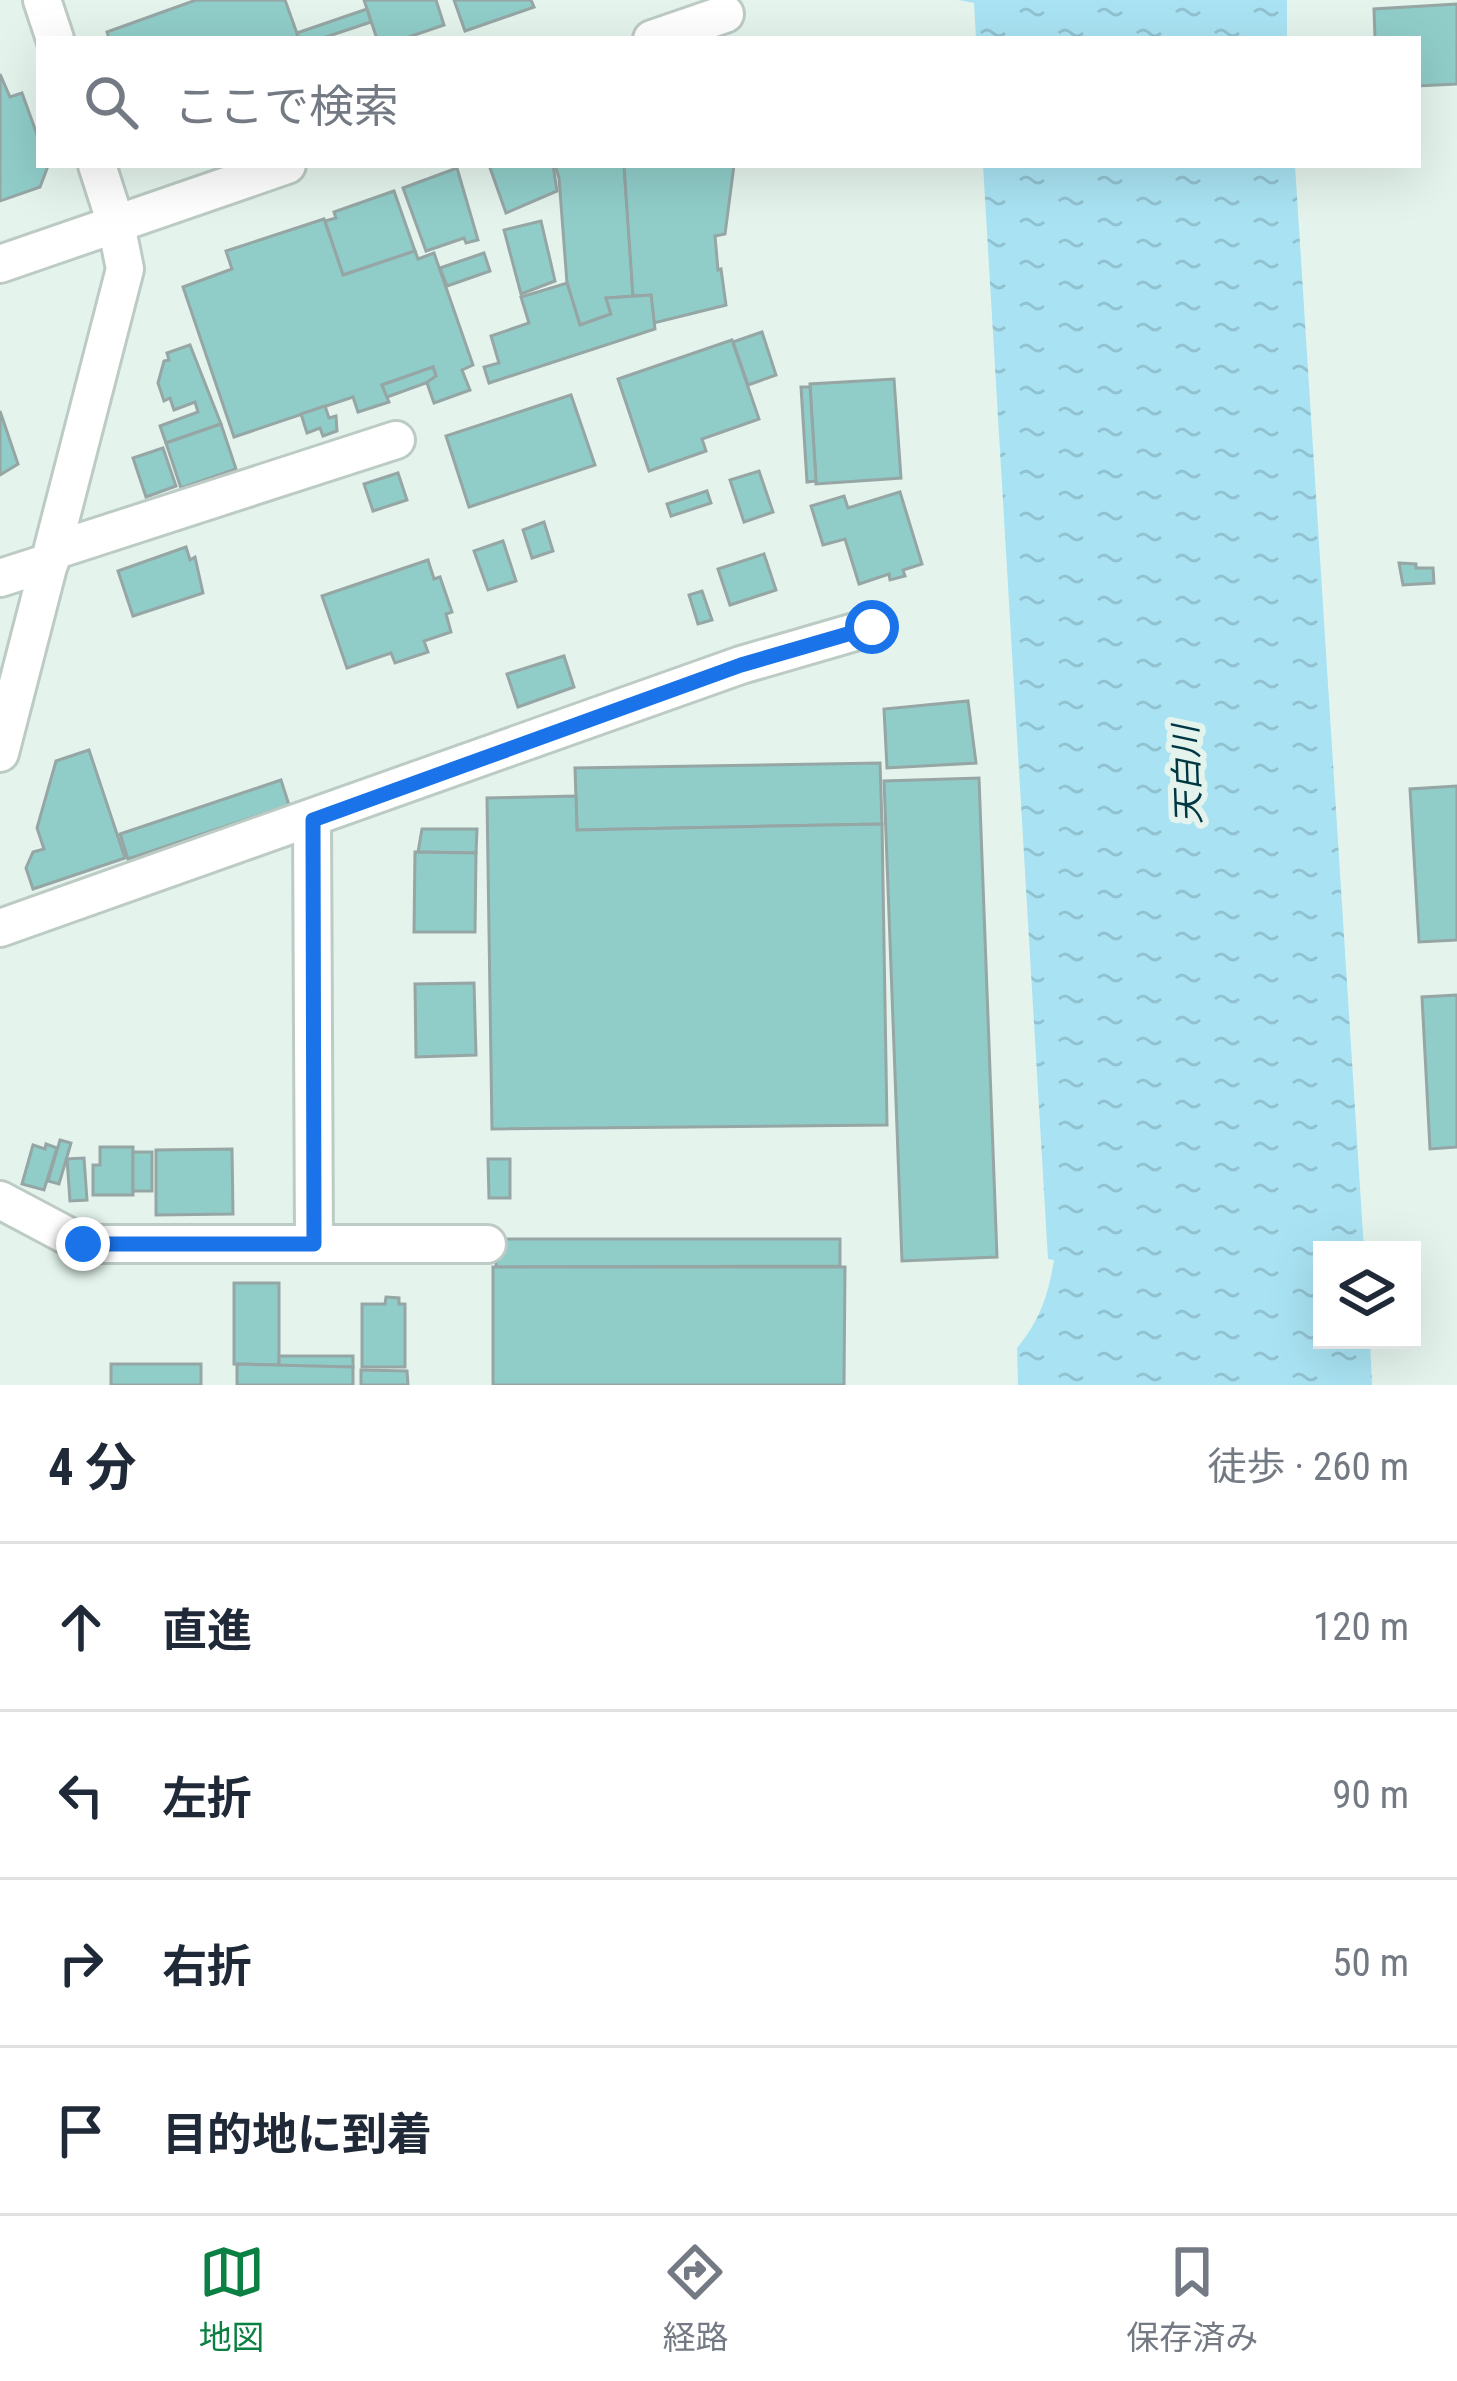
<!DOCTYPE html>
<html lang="ja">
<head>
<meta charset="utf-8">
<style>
	:root { --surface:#fff; --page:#f2f2f3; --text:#1f2937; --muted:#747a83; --line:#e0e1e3; --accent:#0b8043 }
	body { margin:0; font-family:"Roboto Condensed","Noto Sans JP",sans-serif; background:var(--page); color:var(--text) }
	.controls { position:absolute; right:36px; bottom:36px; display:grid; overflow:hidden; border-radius:0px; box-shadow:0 12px 48px #0002 }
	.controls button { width:108px; height:108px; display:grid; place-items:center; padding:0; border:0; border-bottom:3px solid var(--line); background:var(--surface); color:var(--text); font:60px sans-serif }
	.stop { position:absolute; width:36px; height:36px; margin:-27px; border:9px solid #1a73e8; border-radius:50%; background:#fff }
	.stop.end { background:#1a73e8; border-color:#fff; box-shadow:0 3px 12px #0008 }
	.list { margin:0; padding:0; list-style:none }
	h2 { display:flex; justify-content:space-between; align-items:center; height:156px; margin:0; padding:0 48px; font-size:51px }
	h2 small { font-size:39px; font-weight:400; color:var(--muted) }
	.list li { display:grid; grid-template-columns:78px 1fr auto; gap:36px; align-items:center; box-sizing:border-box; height:168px; padding:0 48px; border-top:3px solid var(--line) }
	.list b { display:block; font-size:45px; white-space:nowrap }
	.list em { font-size:39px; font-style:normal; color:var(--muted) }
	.icon { flex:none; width:66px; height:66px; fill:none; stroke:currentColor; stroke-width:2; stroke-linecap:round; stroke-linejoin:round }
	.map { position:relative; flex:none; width:1457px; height:1385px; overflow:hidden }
	.search { position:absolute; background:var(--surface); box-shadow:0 12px 48px #0002; left:36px; right:36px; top:36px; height:132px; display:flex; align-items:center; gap:30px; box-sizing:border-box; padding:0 42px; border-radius:0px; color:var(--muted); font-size:45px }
	.sheet { height:828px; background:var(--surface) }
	nav { display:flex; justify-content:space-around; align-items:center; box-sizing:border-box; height:168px; border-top:3px solid var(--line); background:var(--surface); font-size:33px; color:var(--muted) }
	nav a { display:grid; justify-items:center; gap:6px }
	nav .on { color:var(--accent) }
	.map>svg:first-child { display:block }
	.water { fill:url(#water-ripples) }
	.building { fill:#90cdc9; stroke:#95a6a5; stroke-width:3 }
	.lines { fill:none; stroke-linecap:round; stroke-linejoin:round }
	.minor-casing { stroke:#bccbc3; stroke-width:42 }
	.minor { stroke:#fff; stroke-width:36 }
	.route { stroke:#1a73e8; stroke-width:15 }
	.labels { text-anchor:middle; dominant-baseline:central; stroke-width:12; stroke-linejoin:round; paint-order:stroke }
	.water-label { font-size:33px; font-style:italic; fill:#003743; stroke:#e4f4ec }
</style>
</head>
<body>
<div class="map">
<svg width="1457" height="1385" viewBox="0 0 1457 1385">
	<defs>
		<pattern id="water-ripples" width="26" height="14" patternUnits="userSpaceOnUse" patternTransform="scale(3)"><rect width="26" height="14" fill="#a9e3f3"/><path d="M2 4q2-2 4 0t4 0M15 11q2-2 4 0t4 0" fill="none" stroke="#91c2d0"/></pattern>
	</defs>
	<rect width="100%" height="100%" fill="#e4f4ec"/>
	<g class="water">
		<path d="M959 0H1287V39H976L974 3Z"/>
		<path d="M983 165H1295L1364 1250H1322V1340H1370L1372 1385H1018L1017 1348C1040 1320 1048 1296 1054 1260L1048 1259Z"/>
	</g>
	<g class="building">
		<path d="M196 0H285L299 39H109L107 32Z"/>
		<path d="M364 0H436L444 25 403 39H377Z"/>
		<path d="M454 0H531L534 7 465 31Z"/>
		<path d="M1457 4V84L1418 86V39H1375L1374 9Z"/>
		<path d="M367 9 371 22 320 39H299L297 33Z"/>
		<path d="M0 74 10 97 22 93 39 140V165L48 166 40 187 0 201Z"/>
		<path d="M489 165H553L557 191 506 213Z"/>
		<path d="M555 165H624L633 296 606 298 611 314 580 325 567 283 559 178Z"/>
		<path d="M624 165H734L725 234 715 236 718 270 721 269 726 305 654 323 651 295 633 296Z"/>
		<path d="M457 168 478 240 466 243 464 238 426 251 403 188Z"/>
		<path d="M394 191 415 251 343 275 325 221 336 218 334 212Z"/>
		<path d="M324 219 343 275 415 251 418 259 434 253 473 365 462 370 470 390 434 403 426 380 436 376 433 367 382 385 389 402 358 412 353 397 234 437 183 287 232 269 226 251Z"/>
		<path d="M541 221 555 281 521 294 504 230Z"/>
		<path d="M484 253 490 271 447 286 440 268Z"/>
		<path d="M567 283 580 325 611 314 606 298 651 295 655 329 489 383 484 367 499 363 491 336 529 323 521 297Z"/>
		<path d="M762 332 776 375 748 385 733 342Z"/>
		<path d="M732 340 759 419 702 439 706 451 649 471 618 379Z"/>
		<path d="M190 345 221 424 166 443 160 426 198 412 195 402 174 410 170 398 164 401 158 383 164 361 169 360 167 353Z"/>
		<path d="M433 367 436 376 426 383 387 397 382 385Z"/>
		<path d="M894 379 901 478 816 484 810 384Z"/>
		<path d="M801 387H810L816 481 807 482Z"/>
		<path d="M571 395 595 465 469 507 446 436Z"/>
		<path d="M325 406 329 418 336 416 337 431 323 436 320 428 307 433 301 414Z"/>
		<path d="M0 411 18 464 0 475Z"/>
		<path d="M221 424 236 469 181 488 166 443Z"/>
		<path d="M163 448 176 486 146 497 133 458Z"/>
		<path d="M759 471 773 512 744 522 730 480Z"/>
		<path d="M398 473 407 500 373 511 364 484Z"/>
		<path d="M707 491 711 503 671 516 667 504Z"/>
		<path d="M900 492 922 564 903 570 905 576 890 580 889 574 859 584 845 539 823 545 811 506 844 496 848 508Z"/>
		<path d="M544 522 553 551 532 558 523 530Z"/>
		<path d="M503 541 516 581 488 590 474 551Z"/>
		<path d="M186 547 190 560 195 557 203 593 133 616 118 571Z"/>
		<path d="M764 554 776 590 730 605 718 569Z"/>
		<path d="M428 560 434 579 440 577 452 612 446 614 451 632 424 641 428 652 395 663 391 653 347 668 322 596Z"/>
		<path d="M1399 563 1416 564V568H1433L1434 583 1403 585Z"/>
		<path d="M702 591 712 620 698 624 689 595Z"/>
		<path d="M564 656 574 687 518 707 507 674Z"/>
		<path d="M968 701 976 763 887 768 884 709Z"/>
		<path d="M89 750 125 858 33 889 26 868 33 852 44 849 37 828 56 761Z"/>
		<path d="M880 763 882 824 577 830 575 768Z"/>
		<path d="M979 778 997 1257 902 1261 884 781Z"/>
		<path d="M281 780 289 805 128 859 120 834Z"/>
		<path d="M1457 786V940L1419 942 1410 789Z"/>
		<path d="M576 796 577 830 882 824 887 1125 492 1129 487 798Z"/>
		<path d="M422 829H477L476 853 418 852Z"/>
		<path d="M415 852 476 853 475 932H414Z"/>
		<path d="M474 983 476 1055 416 1057 415 984Z"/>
		<path d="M1457 995V1147L1430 1149 1422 997Z"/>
		<path d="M60 1140 71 1143 59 1184 48 1181Z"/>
		<path d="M46 1144 57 1148 44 1190 22 1184 33 1145 45 1149Z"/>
		<path d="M100 1147H133V1195H93V1165H100Z"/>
		<path d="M232 1149 233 1214 156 1215V1150Z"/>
		<rect x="133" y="1152" width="19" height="39"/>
		<path d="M84 1158 87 1200 70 1201 67 1159Z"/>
		<path d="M488 1159H510V1198H489Z"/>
		<path d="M496 1239H840V1266L496 1267Z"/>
		<path d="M493 1267H845L844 1385H493Z"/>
		<path d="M234 1283H279V1365L234 1364Z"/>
		<path d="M386 1297 399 1298V1304H405V1367H362V1304H385Z"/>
		<rect x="279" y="1356" width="74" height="11"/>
		<rect x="111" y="1364" width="90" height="21"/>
		<path d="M237 1364 353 1367V1385H237Z"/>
		<path d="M361 1370 407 1371 408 1385H361Z"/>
	</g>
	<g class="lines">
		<defs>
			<g id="minor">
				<path d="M42 0 55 39"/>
				<path d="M652 39 725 14"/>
				<path d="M0 264 287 165"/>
				<path d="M53 551 396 440"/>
				<path d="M0 578 50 562"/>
				<path d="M0 753 125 269 116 224 97 165"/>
				<path d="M312 820 314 1244"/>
				<path d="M0 928 741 665 872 627"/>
				<path d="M0 1200 83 1244H487"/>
			</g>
		</defs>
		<use href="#minor" class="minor-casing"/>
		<use href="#minor" class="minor"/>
	</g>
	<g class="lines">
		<path class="route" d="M83 1244H314L313 820 741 665 872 627"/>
	</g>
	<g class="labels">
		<g class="water-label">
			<text transform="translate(1187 775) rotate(-92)">天白川</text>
		</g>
	</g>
</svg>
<div class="controls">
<button><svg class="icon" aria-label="layers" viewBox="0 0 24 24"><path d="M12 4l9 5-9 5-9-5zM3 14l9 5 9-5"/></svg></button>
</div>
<div class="stop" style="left:872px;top:627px"></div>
<div class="stop end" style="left:83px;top:1244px"></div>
<div class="search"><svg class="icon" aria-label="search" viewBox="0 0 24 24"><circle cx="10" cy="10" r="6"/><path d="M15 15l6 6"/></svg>ここで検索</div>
</div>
<section class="sheet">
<h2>4 分<small>徒歩 · 260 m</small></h2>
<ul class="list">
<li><svg class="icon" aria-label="ahead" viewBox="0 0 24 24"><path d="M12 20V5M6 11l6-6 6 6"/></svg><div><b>直進</b></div><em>120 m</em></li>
<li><svg class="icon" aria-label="left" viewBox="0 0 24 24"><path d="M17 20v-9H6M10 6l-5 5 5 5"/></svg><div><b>左折</b></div><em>90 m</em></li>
<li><svg class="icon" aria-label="right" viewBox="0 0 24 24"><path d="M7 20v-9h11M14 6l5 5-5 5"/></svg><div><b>右折</b></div><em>50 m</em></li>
<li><svg class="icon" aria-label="arrive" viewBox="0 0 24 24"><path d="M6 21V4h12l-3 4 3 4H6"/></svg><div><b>目的地に到着</b></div></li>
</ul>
</section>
<nav>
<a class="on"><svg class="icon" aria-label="map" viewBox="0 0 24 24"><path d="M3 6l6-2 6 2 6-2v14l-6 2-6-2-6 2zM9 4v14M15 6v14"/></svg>地図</a>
<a><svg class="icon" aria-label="directions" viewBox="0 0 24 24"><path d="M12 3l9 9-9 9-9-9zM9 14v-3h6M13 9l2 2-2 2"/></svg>経路</a>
<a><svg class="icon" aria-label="saved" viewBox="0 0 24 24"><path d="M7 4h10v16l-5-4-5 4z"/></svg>保存済み</a>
</nav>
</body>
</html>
